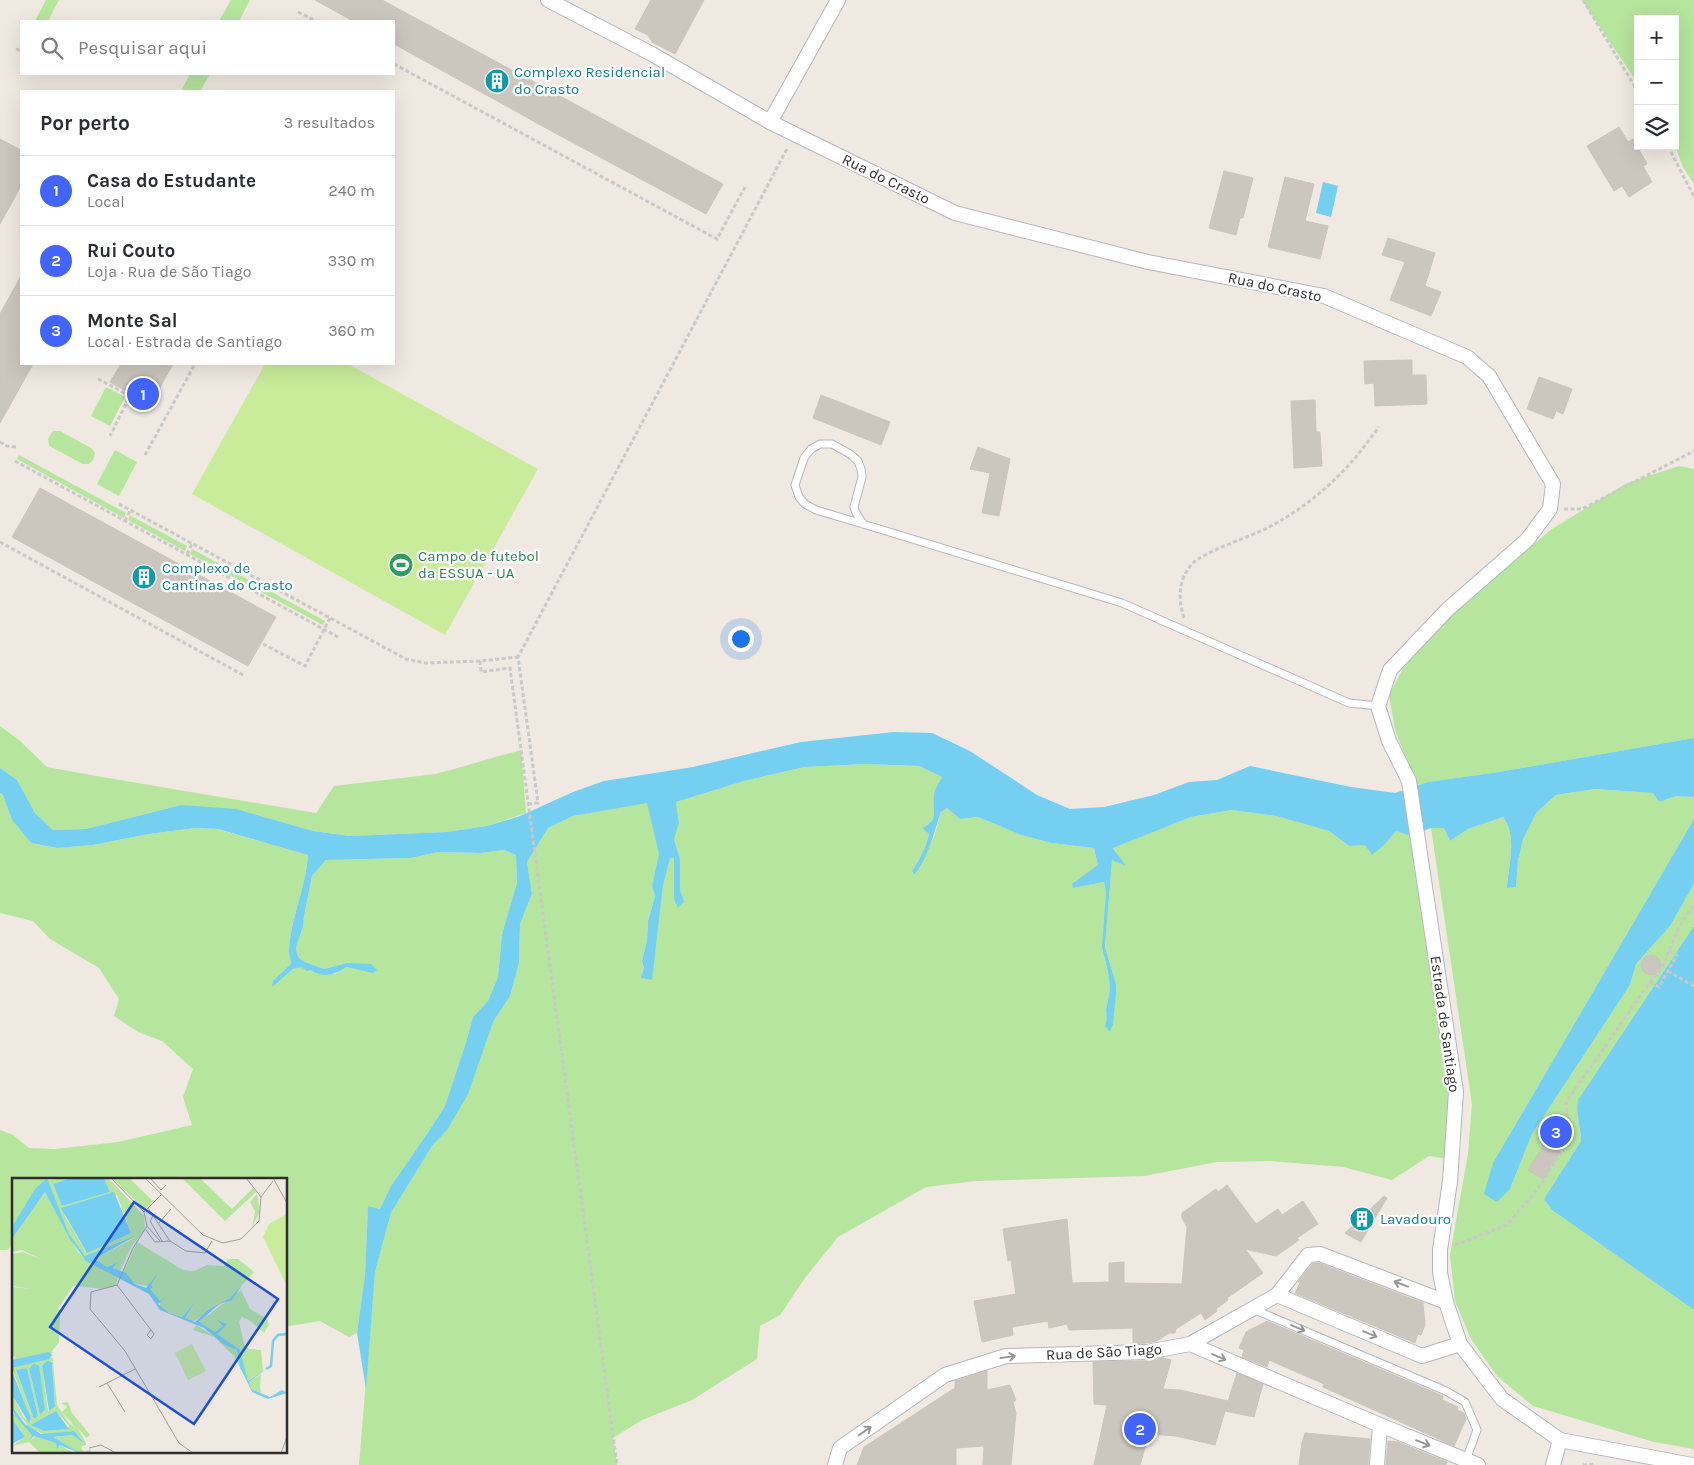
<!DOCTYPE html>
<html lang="pt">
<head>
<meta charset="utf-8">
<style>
	:root { --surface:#fff; --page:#f2f2f3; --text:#2b2b33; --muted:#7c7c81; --line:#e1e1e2; --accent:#4264fb }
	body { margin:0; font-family:Karla,sans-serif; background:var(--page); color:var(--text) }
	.controls { position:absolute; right:15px; top:15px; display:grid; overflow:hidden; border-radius:0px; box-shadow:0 5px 20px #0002 }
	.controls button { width:45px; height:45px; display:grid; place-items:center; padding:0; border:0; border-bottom:1px solid var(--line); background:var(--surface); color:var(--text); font:25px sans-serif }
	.you { position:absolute; left:740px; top:638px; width:18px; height:18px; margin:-12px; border:4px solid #fff; border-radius:50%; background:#1a73e8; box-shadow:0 0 0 8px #1a73e833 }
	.badge { display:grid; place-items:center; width:32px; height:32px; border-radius:50%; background:var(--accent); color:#fff; font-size:16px; font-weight:700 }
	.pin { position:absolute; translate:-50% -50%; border:2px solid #fff; box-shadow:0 1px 5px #0006 }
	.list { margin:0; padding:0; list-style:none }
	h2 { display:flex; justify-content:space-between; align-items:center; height:65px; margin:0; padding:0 20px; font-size:21px }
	h2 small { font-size:16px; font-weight:400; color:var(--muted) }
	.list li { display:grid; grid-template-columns:32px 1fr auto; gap:15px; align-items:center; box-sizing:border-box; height:70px; padding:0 20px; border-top:1px solid var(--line) }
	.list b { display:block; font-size:19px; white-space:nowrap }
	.list p { margin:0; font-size:16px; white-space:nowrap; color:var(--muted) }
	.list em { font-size:16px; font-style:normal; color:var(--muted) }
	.icon { flex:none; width:28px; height:28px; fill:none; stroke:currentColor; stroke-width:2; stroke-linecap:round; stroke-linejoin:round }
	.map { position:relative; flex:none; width:1694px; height:1465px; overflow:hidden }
	.search { position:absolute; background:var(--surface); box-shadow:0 5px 20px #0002; left:20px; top:20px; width:375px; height:55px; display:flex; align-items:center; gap:12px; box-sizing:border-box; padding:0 18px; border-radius:0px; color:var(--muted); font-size:19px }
	.panel { position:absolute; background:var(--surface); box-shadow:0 5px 20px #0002; left:20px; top:90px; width:375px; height:275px; border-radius:0px }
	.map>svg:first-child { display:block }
	.green { fill:#b6e59e }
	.pitch { fill:#c9ec9a }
	.water { fill:#75cff0 }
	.building { fill:#cbc7bf; stroke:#cbc5ba }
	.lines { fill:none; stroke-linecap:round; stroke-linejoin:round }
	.lane-casing { stroke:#b4b7c1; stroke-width:9 }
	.street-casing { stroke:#b4b7c1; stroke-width:16 }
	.path { stroke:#c9c9c9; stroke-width:3; stroke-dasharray:4 2.5; stroke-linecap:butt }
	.lane { stroke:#fff; stroke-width:7 }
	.street { stroke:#fff; stroke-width:14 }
	.oneway { stroke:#969696 }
	.labels { text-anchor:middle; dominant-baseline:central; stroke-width:4.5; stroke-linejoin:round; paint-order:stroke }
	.culture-label { font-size:15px; fill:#0d838f; stroke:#fff; text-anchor:start }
	.street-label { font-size:15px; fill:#2e2e2e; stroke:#fff }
	.leisure-label { font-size:15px; fill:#27864d; stroke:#fff; text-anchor:start }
	.inset-river { fill:none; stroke:#75cff0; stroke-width:2.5 }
	.inset-road { fill:none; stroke:#a29e99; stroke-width:1 }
	.view { fill:#1d4ed8; fill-opacity:0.15; stroke:#1d4ed8; stroke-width:2.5 }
	.inset-edge { fill:none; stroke:#2e2e2e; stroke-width:2.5 }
</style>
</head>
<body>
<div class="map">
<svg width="1694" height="1465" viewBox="0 0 1694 1465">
	<rect width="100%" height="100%" fill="#efe9e1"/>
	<g class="green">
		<path d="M46 0H59L48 21H35Z"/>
		<path d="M231 0H250L239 21H219Z"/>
		<path d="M1582 0H1694V184L1683 167 1675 146V19H1638V84Z"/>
		<path d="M190 74H210L200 91H181Z"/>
		<path d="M106 387 125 397 110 426 91 416Z"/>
		<path d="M53 431H60L91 448 95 453 93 460 89 464H83L51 447 49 445 48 439Z"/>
		<path d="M115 450 137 462 119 496 97 484Z"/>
		<path d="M19 455 126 513 124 518 17 459Z"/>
		<path d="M1679 466 1694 469V738L1499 772 1428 782 1417 786 1395 730 1389 695 1405 665 1456 609 1552 529 1627 483Z"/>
		<path d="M130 516H131L187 546 185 551 128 520Z"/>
		<path d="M192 549 325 621 323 625 190 554Z"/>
		<path d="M0 726 19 740 47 767 102 777 316 813 334 786 436 774 521 750 526 813 487 826 446 832 350 836 313 831 277 821 181 805 86 829 53 830 35 813 17 780 0 768Z"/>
		<path d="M865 764 919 766 942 777C940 783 935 790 934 796 931 813 941 818 922 828L929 834C926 848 920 859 912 871L914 875 934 837 941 812 947 808 960 819 978 817 1021 835 1051 843 1094 848 1098 865 1073 888 1104 882 1106 892 1104 956 1108 972 1110 989 1106 1010 1110 1032 1116 984 1105 947 1112 859 1124 865 1113 847 1191 817 1232 810 1276 816 1329 831 1349 846 1386 843 1396 830 1412 836 1452 1088 1448 1159 1429 1156 1392 1180 1343 1167 1269 1161 1217 1162 1144 1176 975 1181 926 1187 838 1237 805 1278 780 1315 760 1326 757 1359 692 1400 642 1420 613 1438 617 1465H359L375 1272 391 1213 432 1146 447 1130 493 1022 510 996 519 963 520 924 532 894 527 862 548 828 573 816 647 802 660 854 652 886 655 896 648 921 647 940 642 961 644 968 655 953 663 886 670 857 674 858V899L684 901 680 890V859L674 839 679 823 676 802 744 781 805 767Z"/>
		<path d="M1595 789 1653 793 1659 802 1676 796 1694 797V819L1508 1137 1510 1189 1532 1134 1630 985 1636 964 1670 926 1694 884V926L1578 1100C1575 1116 1581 1126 1581 1141L1544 1199 1552 1210 1694 1310V1449L1654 1442 1533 1406 1497 1376 1471 1339 1455 1301 1450 1255 1468 1154 1472 1104 1431 828H1444L1450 841 1468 829 1503 817C1518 837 1508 864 1507 887L1516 886 1518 861 1523 839 1537 812 1556 795Z"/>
		<path d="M0 793 3 795 12 820 31 843 56 848 93 845 149 834 195 828 217 829 308 855C306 888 290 919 289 952 289 956 291 960 291 964L272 986 293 969 301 966 307 971 311 970 335 974 347 967H351L347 963 324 969 305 962 300 959 297 954 296 947 303 927 304 916 312 876 326 860 411 858 438 852 481 853 504 850 516 855 517 883 502 934 498 977 488 1001 473 1017 466 1042 445 1106 429 1131 391 1186 380 1209 368 1207 365 1275 357 1333 349 1337 320 1321 289 1326 286 1324V1179H14V1244L7 1250H0V1130L13 1135 29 1148 55 1149 118 1142 192 1125 183 1097 193 1069 162 1041 138 1032 114 1016 119 999 99 968 50 939 33 921 0 913Z"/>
	</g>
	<path class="pitch" d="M265 364H348L538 469 445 635 192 494Z"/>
	<g class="water">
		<path d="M1323 182 1338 186 1331 217 1316 213Z"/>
		<path d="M894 732 932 733 970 751 1037 795 1070 809 1104 807 1154 795 1189 782 1217 780 1250 766 1351 787 1395 793 1428 782 1499 772 1694 738V797L1676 796 1659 802 1653 793 1595 789 1556 795 1537 812 1523 839 1518 861 1516 887 1507 888C1508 865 1518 837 1503 817L1468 829 1450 841 1444 828H1431L1412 836 1396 831 1386 843 1372 855 1365 845 1349 846 1329 831 1276 816 1232 810 1191 817 1113 848 1126 866 1112 860 1105 947 1116 984V993L1113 1024 1110 1032 1105 1026 1107 1020 1106 1010 1110 989 1108 972 1102 947 1106 892 1104 882 1073 888 1072 884 1098 865 1094 848 1051 843 1021 835 978 817 960 819 947 808 941 812C933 835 929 856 914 875L912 871C920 859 926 848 929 834L922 828C941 818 931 813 934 796 934 790 939 783 942 777L919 766 865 764 805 767 744 781 676 802 679 823 674 839 680 859V890L684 901 678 908 674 899V858H670L663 886 652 980 641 978 644 968 642 961 647 940 648 921 655 896 652 886 659 854 647 803 573 816 548 828 527 862 532 894 520 924 519 963 510 996 493 1022 468 1094 447 1130 432 1146 391 1213 375 1272 366 1389 357 1333 365 1275 368 1206 380 1209 391 1186 429 1131 445 1106 466 1042 473 1017 488 1001 498 977 502 934 517 883 516 855 504 850 481 853 438 852 411 858 326 860 312 876 304 916 303 927 296 947 297 954 300 959 305 962 324 969 347 963 371 964 377 970 373 973 347 967C336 974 323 979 311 970L307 971 301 967 293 969 272 987 273 981 291 964C291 960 289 956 289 952 290 919 306 888 308 855L218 829 195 828 149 834 93 845 57 848 31 843 12 820 3 795 0 793V768L17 780 35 813 53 830 86 829 181 805 236 809 313 831 350 836 446 832 487 826 520 816 573 792 604 781 693 767 801 742Z"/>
		<path d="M1694 819V884L1670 926 1636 964 1630 985 1532 1134 1510 1189 1497 1202 1484 1194 1493 1163Z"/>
		<path d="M1694 926V1310L1552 1210 1544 1199 1581 1141C1581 1126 1575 1115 1578 1100Z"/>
	</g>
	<g class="building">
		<path d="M315 0H382L723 184 706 214 555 133 394 44V21H353Z"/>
		<path d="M651 0H704L675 54 652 42 648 35 635 29Z"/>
		<path d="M1619 127 1628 142 1633 139 1647 164 1643 166 1652 182 1629 197 1622 186 1614 191 1587 146Z"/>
		<path d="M0 139 21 150V186L0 224Z"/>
		<path d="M1224 171 1253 178 1243 218H1240L1236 235 1209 228Z"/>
		<path d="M1285 177 1314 184 1305 221 1328 226 1320 259 1268 247Z"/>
		<path d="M1388 238 1435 253 1425 286 1441 292 1431 316 1390 300 1405 262 1382 255Z"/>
		<path d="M21 276V364H33L0 423V314Z"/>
		<path d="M1412 360V375H1426L1427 404 1375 406 1374 383 1365 384 1364 361Z"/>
		<path d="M121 364H173L150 405 110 382Z"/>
		<path d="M1539 377 1572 389 1563 414 1556 411 1553 419 1527 409Z"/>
		<path d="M821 395 890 422 881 445 813 418Z"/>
		<path d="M1315 400 1316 432H1320L1322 466 1294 468 1291 401Z"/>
		<path d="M978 447 1010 459 999 516 982 513 990 473 970 469Z"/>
		<path d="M40 488 276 617 248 666 12 537Z"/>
		<circle cx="1651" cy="965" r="10"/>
		<path d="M1554 1120 1561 1121 1566 1127 1565 1134 1555 1146 1561 1149 1543 1179 1528 1170 1546 1141 1550 1143 1546 1130 1548 1123Z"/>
		<path d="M1227 1185 1256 1224 1278 1209 1282 1215 1303 1201 1318 1224 1297 1238 1299 1240 1276 1256 1245 1249 1263 1273 1227 1298 1228 1300 1216 1309 1217 1311 1205 1320 1201 1313 1176 1329 1175 1333H1169L1157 1341 1146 1343 1133 1344V1328L1069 1330 1067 1324 1049 1328 1048 1321 1012 1327 1013 1335 982 1342 974 1301 1016 1294 1011 1260 1008 1261 1003 1229 1067 1219 1072 1283 1109 1282V1263L1124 1262V1283L1182 1284 1187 1227 1182 1218V1213L1216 1189 1218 1192Z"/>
		<path d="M1384 1196 1387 1198 1361 1242 1345 1233Z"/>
		<path d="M1313 1263H1319L1423 1303 1425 1325 1421 1335 1418 1334 1415 1343 1295 1293 1300 1283 1298 1282Z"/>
		<path d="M1267 1321 1443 1396 1442 1400 1458 1407 1457 1410 1464 1413 1466 1419 1454 1446 1323 1387 1324 1384 1269 1360 1267 1367 1242 1357 1244 1350 1239 1348 1246 1332Z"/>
		<path d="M1163 1358 1171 1360 1163 1389 1180 1390 1228 1401 1215 1445 1176 1436 1149 1434 1140 1465H1094L1107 1405 1094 1404 1093 1362 1147 1361Z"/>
		<path d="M987 1371V1390L1010 1385 1016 1400 1013 1402 1016 1413 1011 1465H983L984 1446 956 1448V1465H857L864 1447 955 1388V1381Z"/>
		<path d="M1237 1373 1263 1384 1254 1417 1225 1411Z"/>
		<path d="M1305 1433 1370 1439 1368 1465H1299L1302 1442Z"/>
		<path d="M1388 1441 1398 1442 1447 1462 1446 1465H1386Z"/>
	</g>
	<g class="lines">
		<defs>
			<g id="lane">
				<path d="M863 524 856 513 854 507 862 477 861 469 858 461 850 454 832 444H820L811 449 804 458 795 485 799 497 805 504 816 510 863 524 1122 603 1349 703 1378 706"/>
				<path d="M1253 1309 1446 1391 1465 1402 1477 1430 1466 1460"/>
			</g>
			<g id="street">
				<path d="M548 0 650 53 770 122 955 213 1148 262 1324 296 1467 357 1489 376 1553 484 1550 509 1527 540 1448 609 1390 670 1378 706 1389 741 1409 781 1456 1092 1450 1181 1440 1250V1273L1446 1302 1460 1344 1502 1399 1560 1440 1692 1465"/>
				<path d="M770 122 838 0"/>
				<path d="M1277 1295 1422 1356 1460 1344"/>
				<path d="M1190 1344 1277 1295 1308 1255 1320 1254 1446 1302"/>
				<path d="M835 1465 840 1448 945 1375 1006 1356 1147 1352 1190 1344 1380 1425 1478 1465"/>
				<path d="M1377 1465 1380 1425"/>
				<path d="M1553 1465 1560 1440"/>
			</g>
		</defs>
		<use href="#lane" class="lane-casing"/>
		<use href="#street" class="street-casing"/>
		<g class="path">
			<path d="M1583 0 1638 92"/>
			<path d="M298 12 316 21"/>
			<path d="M16 49 21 51"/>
			<path d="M394 64 717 239 746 185"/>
			<path d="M1668 146 1694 197"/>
			<path d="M98 379 130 396 110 436"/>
			<path d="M0 442 7 446 16 447"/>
			<path d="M145 455 195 364"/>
			<path d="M15 461 338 637"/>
			<path d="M119 504 406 659 425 663 480 661 518 657"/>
			<path d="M1564 509H1582L1694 451"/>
			<path d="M125 521 130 511"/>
			<path d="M0 542 243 675"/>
			<path d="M187 554 192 544"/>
			<path d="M1184 618C1178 599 1178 581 1191 565 1202 552 1250 537 1267 528 1297 513 1325 491 1348 466 1359 454 1369 440 1379 427"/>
			<path d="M263 644 305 666 330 618"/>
			<path d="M480 661 481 672 510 668 617 1465"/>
			<path d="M528 804 538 803 518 657 788 147"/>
			<path d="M1668 971 1694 986"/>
			<path d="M1650 982 1659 987 1677 955 1669 951"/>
			<path d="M1455 1245 1507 1225 1539 1187 1563 1149 1569 1131 1566 1102 1650 982 1662 968 1679 927 1694 904"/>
			<path d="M1583 1465 1596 1464"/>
		</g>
		<use href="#lane" class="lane"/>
		<use href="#street" class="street"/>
	</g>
	<defs><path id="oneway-shaft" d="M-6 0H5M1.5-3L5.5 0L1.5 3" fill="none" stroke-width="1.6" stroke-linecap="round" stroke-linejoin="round" transform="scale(1.25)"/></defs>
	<g class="oneway">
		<use href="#oneway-shaft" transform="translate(1401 1284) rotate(-159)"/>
		<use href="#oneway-shaft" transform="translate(1298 1328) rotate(23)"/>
		<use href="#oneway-shaft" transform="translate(1370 1334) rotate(23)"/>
		<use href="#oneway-shaft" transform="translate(1008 1357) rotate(-8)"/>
		<use href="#oneway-shaft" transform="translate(1219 1357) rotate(23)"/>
		<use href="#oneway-shaft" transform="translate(865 1431) rotate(-35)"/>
		<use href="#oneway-shaft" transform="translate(1423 1443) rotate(22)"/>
	</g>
	<defs>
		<symbol id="building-disc" viewBox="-11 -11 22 22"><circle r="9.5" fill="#0f9aa8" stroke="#fff"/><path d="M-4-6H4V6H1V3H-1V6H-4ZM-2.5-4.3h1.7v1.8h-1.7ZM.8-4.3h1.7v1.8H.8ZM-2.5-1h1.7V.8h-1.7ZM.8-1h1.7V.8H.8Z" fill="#fff"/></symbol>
		<symbol id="stadium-disc" viewBox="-11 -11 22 22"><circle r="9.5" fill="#2e9e5b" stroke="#fff"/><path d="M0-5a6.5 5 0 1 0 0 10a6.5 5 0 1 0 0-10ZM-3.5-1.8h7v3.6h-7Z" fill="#fff"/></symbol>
	</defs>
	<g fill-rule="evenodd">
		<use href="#building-disc" x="483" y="67" width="28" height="28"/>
		<use href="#stadium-disc" x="387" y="551" width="28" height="28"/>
		<use href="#building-disc" x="130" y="563" width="28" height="28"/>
		<use href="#building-disc" x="1348" y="1205" width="28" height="28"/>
	</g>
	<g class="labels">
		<g class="culture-label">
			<text x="514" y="72">Complexo Residencial<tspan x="514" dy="17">do Crasto</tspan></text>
			<text x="162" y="568">Complexo de<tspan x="162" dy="17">Cantinas do Crasto</tspan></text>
			<text x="1380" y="1219">Lavadouro</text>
		</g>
		<g class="street-label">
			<text transform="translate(886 179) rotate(26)">Rua do Crasto</text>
			<text transform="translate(1275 287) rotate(12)">Rua do Crasto</text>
			<text transform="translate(1445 1024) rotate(82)">Estrada de Santiago</text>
			<text transform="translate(1104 1352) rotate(-3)">Rua de São Tiago</text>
		</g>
		<g class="leisure-label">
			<text x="418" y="556">Campo de futebol<tspan x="418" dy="17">da ESSUA - UA</tspan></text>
		</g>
	</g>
	<g transform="translate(12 1178)">
		<rect width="275" height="275" fill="#efe9e1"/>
		<path d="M4 0H34L0 49V2ZM58 0 41 6 50 28 98 14 92 0H96L132 38 133 52 120 68 108 93 101 90 104 84 95 89 83 81 124 59 75 79 71 76 57 56 35 2ZM105 17 119 55 74 74 53 38ZM100 0H117L141 23 134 30 130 29ZM170 0H188L220 31 241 10 244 14 213 43ZM33 14 66 74 78 85 106 98 104 107 93 111 61 108 46 131H48L47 164 40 173 45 227 57 245 64 250 50 234 55 229 49 225 56 224 60 235 78 257 74 260 65 249 74 265V267L70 268 69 270 72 274 78 271 80 275H68L41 259 60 257 73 266 62 253 32 256 18 250 0 228V217L12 240 19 243 0 190 40 179V175L0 182 4 179 0 178V109L20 111 0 108V76L11 74 31 82 10 72 0 74V61ZM40 183 43 230 36 233 30 186ZM26 186 33 233 28 237 17 189ZM15 190 26 238 22 241 4 193ZM44 233 57 248 55 251 32 253 18 247ZM245 16 248 33 240 49 243 33 238 24ZM125 64 171 92 182 93 195 87 212 88 216 81H226L242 94 218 120 180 144 173 141 183 126 170 139 157 135 148 128V123L137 111 141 109 124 106 111 95ZM229 112 238 131 255 141 257 146 252 155 237 142 230 139 227 144 232 166 237 171 249 172 251 193 236 203 227 172 187 144ZM184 147 225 172 232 198 222 178 202 159 181 152ZM249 196 248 209 249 215 239 211 237 204ZM0 234 20 257 19 263 23 258 44 265 45 273 47 267 62 275H28L17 264 0 268 13 259 0 241Z" fill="#b6e59e" fill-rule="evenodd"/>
		<path d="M275 36V108L251 59 257 46ZM180 166 194 193 176 202 163 175Z" fill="#c9ec9a"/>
		<path d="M35 0 57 56 73 78 123 58 83 81 95 89 105 84 101 90 114 95 123 106 134 110 147 94 139 107 141 109 138 111 148 123 154 119 146 126 157 135 170 139 183 125 173 140 183 144 196 132 218 120 230 107 220 122 207 126 187 144 203 154 211 148 205 142 215 146 205 156 228 172 236 203 254 191 237 204 239 211 258 219 270 212 275 215 256 221 240 214 228 189 225 172 213 167 192 150 148 132 137 116 74 83 58 61 33 14 0 61V49L23 11ZM58 0H92L98 14 50 28 41 6ZM102 14 119 55 75 75 49 30ZM37 174 40 177 37 181 0 190V182ZM36 183 40 184 43 229 37 233 30 187ZM22 186 27 187 33 232 28 237 17 190ZM15 190 26 238 22 241 4 192ZM0 193 19 241 17 245 0 217ZM0 228 13 246 29 256 62 253 73 266 60 257 41 259 68 275 47 267 45 273 44 265 22 258 18 262 20 257 3 238ZM44 233 57 251 32 253 18 247ZM0 241 13 259 0 266Z" fill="#75cff0"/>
		<path class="inset-river" d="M254 191 259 188 261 163 266 157 275 156"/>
		<path class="inset-road" d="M99 0 132 34 135 48 121 70 105 107 79 114 78 131 113 173 167 265 181 275M133 0 191 57 211 65 229 61 247 43 249 19 234 0M138 0 149 12 154 7M261 0 275 25M249 19 261 3M136 30 158 63 174 73 193 75 200 63M132 34 149 17M141 38 138 43 150 63M147 45 159 31M135 48 148 63M134 52 143 64 158 63M105 107 142 156 139 161 135 157 139 152M95 205 113 234M87 209 123 191M77 270 89 267 104 275M269 275 275 259"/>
		<path class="view" d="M122 24 266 121 182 246 38 149Z"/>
		<rect width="275" height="275" class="inset-edge"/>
	</g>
</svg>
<div class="controls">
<button>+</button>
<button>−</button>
<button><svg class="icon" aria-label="layers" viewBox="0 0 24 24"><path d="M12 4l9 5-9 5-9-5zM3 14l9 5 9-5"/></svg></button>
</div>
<div class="you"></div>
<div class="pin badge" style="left:143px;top:394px">1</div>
<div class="pin badge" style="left:1140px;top:1429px">2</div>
<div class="pin badge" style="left:1556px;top:1132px">3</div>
<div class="search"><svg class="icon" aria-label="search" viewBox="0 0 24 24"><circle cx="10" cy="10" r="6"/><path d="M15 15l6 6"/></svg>Pesquisar aqui</div>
<section class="panel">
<h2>Por perto<small>3 resultados</small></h2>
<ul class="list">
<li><span class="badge">1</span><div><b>Casa do Estudante</b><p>Local</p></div><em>240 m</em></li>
<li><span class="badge">2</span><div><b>Rui Couto</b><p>Loja · Rua de São Tiago</p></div><em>330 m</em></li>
<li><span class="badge">3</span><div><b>Monte Sal</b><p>Local · Estrada de Santiago</p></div><em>360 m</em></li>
</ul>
</section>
</div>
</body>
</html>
